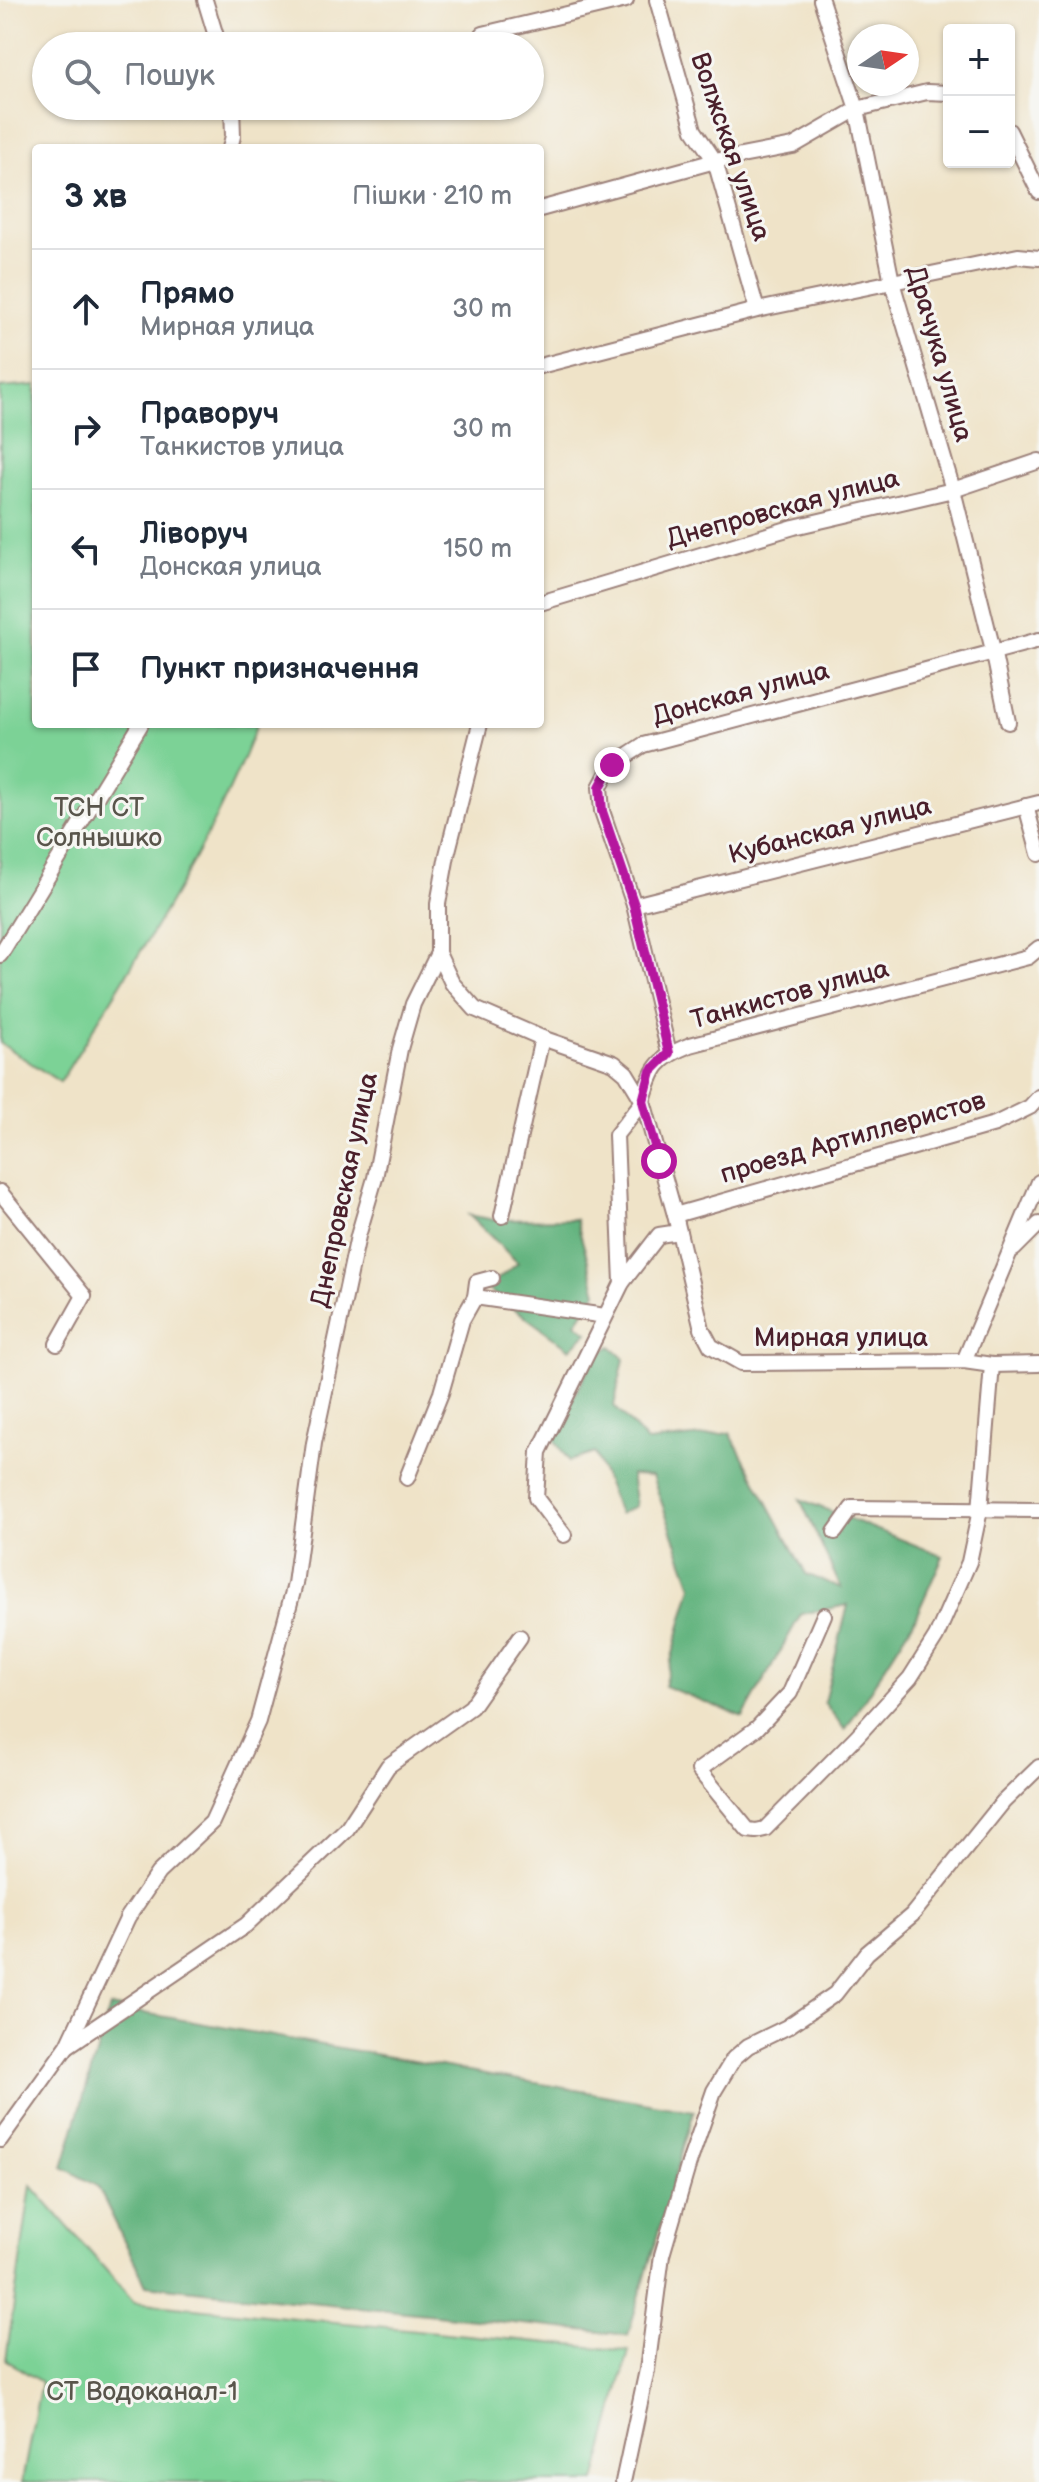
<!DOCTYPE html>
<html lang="uk">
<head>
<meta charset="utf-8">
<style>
	:root { --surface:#fff; --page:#f2f2f3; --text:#1f2937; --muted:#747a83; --line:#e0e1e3 }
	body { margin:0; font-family:"Balsamiq Sans",sans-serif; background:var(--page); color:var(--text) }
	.controls { position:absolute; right:24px; top:24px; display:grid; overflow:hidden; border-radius:8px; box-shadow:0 2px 6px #0004 }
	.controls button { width:72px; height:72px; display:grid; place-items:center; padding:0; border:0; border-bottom:2px solid var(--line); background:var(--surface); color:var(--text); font:40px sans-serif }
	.compass { position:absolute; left:847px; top:24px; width:72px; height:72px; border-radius:50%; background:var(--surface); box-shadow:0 2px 6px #0004; rotate:77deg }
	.stop { position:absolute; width:24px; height:24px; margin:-18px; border:6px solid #b5179e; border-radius:50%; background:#fff }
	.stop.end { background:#b5179e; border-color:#fff; box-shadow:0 2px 8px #0008 }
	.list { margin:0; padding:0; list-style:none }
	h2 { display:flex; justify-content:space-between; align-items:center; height:104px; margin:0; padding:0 32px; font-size:34px }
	h2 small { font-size:26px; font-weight:400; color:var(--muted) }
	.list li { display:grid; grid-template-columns:52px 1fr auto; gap:24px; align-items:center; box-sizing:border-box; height:120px; padding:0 32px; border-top:2px solid var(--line) }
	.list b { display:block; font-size:30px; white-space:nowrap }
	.list p { margin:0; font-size:26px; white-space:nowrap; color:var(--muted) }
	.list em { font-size:26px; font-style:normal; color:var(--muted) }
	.icon { flex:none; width:44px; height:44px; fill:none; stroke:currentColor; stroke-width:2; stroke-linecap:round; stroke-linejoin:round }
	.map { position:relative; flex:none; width:1039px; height:2482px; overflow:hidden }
	.search { position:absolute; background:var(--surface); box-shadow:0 2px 6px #0004; left:32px; top:32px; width:512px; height:88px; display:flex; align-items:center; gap:20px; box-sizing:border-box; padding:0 28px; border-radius:44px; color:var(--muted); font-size:30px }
	.panel { position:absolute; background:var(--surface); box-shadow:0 2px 6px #0004; left:32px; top:144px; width:512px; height:584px; border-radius:8px }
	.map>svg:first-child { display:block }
	.green { fill:#7bd296; stroke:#627860; stroke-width:2 }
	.forest { fill:#64b47f; stroke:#576a55; stroke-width:2 }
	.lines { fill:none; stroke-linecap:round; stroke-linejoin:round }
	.minor-casing { stroke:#9c817a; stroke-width:18 }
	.minor { stroke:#fff; stroke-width:14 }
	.route { stroke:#b5179e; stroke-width:10 }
	.labels { text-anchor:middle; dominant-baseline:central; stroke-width:6; stroke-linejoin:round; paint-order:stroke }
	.street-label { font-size:26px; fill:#4a1f2b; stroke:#f6f6f2 }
	.park-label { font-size:26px; fill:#59554b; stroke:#f6f6f2 }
</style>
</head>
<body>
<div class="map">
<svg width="1039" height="2482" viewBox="0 0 1039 2482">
	<rect width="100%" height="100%" fill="#f6f6f2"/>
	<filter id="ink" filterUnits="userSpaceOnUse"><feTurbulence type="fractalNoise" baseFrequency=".0125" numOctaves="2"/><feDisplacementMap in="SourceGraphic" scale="16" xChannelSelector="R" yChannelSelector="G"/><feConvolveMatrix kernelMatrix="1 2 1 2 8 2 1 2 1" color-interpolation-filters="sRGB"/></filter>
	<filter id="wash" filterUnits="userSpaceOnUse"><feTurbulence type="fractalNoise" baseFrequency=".006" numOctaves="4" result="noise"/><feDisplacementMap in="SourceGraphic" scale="32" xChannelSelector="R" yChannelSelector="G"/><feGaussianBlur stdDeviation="1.8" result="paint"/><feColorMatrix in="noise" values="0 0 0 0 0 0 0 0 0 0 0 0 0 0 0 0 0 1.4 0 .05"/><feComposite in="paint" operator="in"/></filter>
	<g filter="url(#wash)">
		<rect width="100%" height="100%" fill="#efe3c8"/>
		<g class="green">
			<path d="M36 385V724H257C209 851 131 966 60 1082L0 1043V388Z"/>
			<path d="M31 2185 134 2302 629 2351 595 2482H22L41 2382 6 2360Z"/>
		</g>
		<g class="forest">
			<path d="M469 1215 495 1220 576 1219 597 1292 576 1323 588 1332 570 1349 486 1288 518 1263Z"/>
			<path d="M611 1346 624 1359 614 1406 647 1442 730 1433 806 1574 841 1588 800 1499 943 1556 914 1621 845 1730 824 1702 848 1605 801 1614 743 1717 664 1686 692 1586 652 1476 631 1475 636 1506 619 1514 595 1453 569 1461 552 1436 596 1356Z"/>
			<path d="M110 2007 694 2111 628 2335 146 2285 98 2187 63 2167Z"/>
		</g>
	</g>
	<g filter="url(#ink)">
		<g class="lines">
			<defs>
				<g id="minor">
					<path d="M205 0 219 46"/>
					<path d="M657 0 694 130 715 161 757 310"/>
					<path d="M821 0 857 109 892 282 953 490 993 650 1008 722"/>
					<path d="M483 34 626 0"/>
					<path d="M1009 131 1039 192"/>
					<path d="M230 148 233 136 232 106"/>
					<path d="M540 209 715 161 793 146 857 109 927 92 949 93"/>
					<path d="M540 366 757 310 1018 256 1039 258"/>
					<path d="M540 603 794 527 953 490 1039 461"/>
					<path d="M480 724 447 855 438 904V953L452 983 475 1009 542 1038"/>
					<path d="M1026 806 1039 854"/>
					<path d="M634 905 1039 803"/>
					<path d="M0 955 141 724"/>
					<path d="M669 1053 634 905 602 811 600 787 612 765 643 745 1039 640"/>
					<path d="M643 1101 675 1215 702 1329 711 1346 741 1363 964 1361 992 1365 1039 1364"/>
					<path d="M0 1192 84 1296 57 1344"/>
					<path d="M675 1215 995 1124 1030 1107 1039 1097"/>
					<path d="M502 1216 542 1038 614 1063 626 1073 643 1101C652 1068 657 1058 690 1045L1028 957 1039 948"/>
					<path d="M1014 1249 1039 1224"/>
					<path d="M622 1283 616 1135 643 1101"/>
					<path d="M475 1297 605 1316"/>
					<path d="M964 1361 1039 1182"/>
					<path d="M407 1478 441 1393 462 1320 475 1297 477 1282 492 1278"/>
					<path d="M835 1532 852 1508 1039 1510"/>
					<path d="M564 1535 536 1498 539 1452 622 1283 659 1235 679 1232"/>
					<path d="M824 1615 790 1693 757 1728 699 1770 748 1830 756 1831 765 1829 857 1736 910 1678 936 1637 969 1562 980 1510 992 1365"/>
					<path d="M69 2045 246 1925 347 1829 388 1766 471 1707 520 1637"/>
					<path d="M0 2140 68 2045 128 1917 158 1873 212 1822 258 1721 295 1584 314 1443 358 1236 375 1178 400 1049 413 1004 438 953"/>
					<path d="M623 2482 647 2370 662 2255 689 2163 714 2091 734 2058 748 2046 787 2027 835 1994 867 1953 912 1915 1003 1802 1039 1767"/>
				</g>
			</defs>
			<use href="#minor" class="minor-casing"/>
			<use href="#minor" class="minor"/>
		</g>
	</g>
	<g class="lines" filter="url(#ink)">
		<path class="route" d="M612 765 600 787 602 811 634 905 669 1053 651 1071 643 1101 659 1161"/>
	</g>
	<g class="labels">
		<g class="street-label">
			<text transform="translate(730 147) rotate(71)">Волжская улица</text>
			<text transform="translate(939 354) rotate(74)">Драчука улица</text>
			<text transform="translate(783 509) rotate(-15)">Днепровская улица</text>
			<text transform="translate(741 694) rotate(-15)">Донская улица</text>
			<text transform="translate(830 831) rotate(-14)">Кубанская улица</text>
			<text transform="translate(790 995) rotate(-15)">Танкистов улица</text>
			<text transform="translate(853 1138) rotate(-16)">проезд Артиллеристов</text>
			<text transform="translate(345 1190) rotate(-78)">Днепровская улица</text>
			<text x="841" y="1338">Мирная улица</text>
		</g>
		<g class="park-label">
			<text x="99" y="808">ТСН СТ<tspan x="99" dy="30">Солнышко</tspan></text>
			<text x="142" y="2392">СТ Водоканал-1</text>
		</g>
	</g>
</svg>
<div class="controls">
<button>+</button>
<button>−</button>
</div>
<svg class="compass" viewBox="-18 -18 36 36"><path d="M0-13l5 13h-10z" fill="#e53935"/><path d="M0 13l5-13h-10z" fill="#747a83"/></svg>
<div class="stop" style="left:659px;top:1161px"></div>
<div class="stop end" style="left:612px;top:765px"></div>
<div class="search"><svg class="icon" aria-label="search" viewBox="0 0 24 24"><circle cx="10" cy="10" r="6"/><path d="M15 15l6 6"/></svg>Пошук</div>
<section class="panel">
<h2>3 хв<small>Пішки · 210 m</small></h2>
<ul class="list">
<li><svg class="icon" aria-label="ahead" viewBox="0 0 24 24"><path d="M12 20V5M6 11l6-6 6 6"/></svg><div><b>Прямо</b><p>Мирная улица</p></div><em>30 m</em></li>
<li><svg class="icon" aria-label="right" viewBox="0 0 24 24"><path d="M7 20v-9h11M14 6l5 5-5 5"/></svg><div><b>Праворуч</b><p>Танкистов улица</p></div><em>30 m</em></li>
<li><svg class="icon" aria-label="left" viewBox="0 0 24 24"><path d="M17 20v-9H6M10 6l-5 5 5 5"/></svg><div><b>Ліворуч</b><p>Донская улица</p></div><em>150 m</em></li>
<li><svg class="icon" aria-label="arrive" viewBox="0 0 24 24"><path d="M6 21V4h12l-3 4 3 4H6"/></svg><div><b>Пункт призначення</b></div></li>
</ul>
</section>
</div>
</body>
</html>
